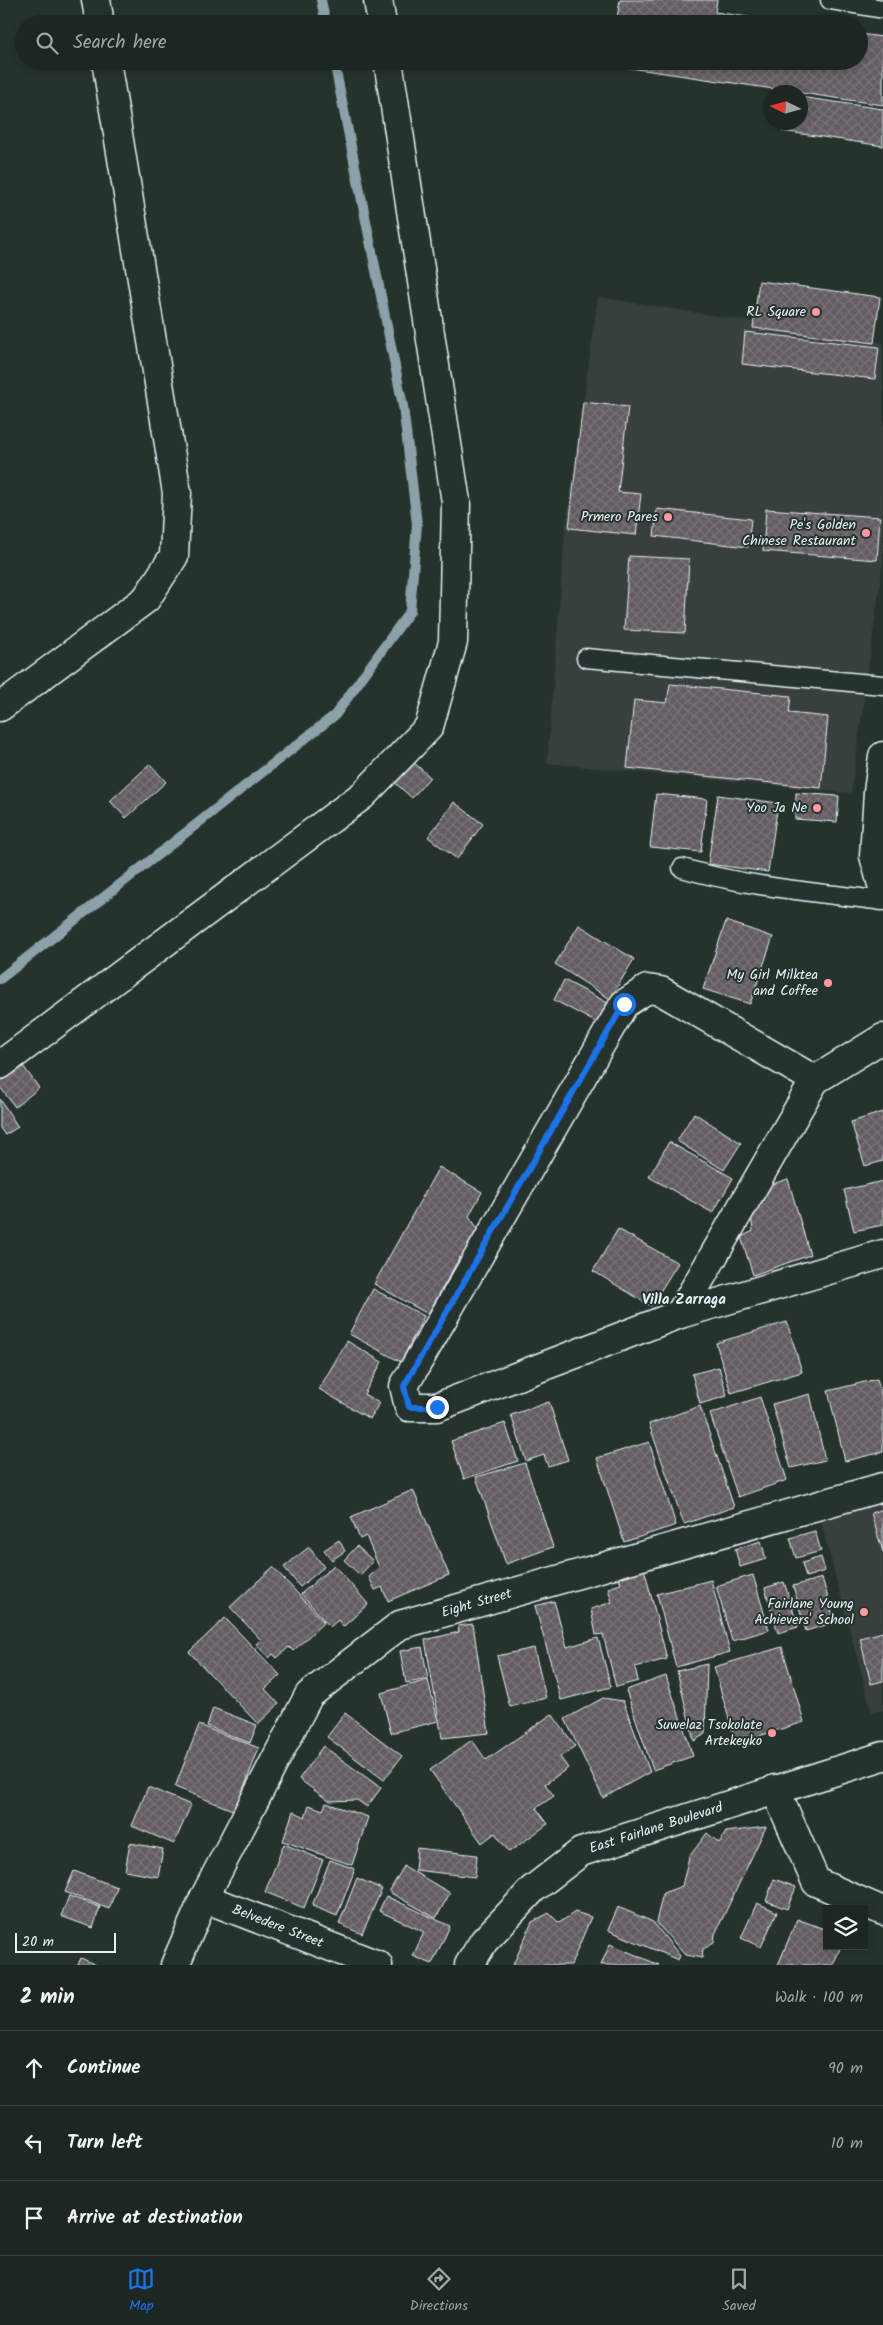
<!DOCTYPE html>
<html lang="en">
<head>
<meta charset="utf-8">
<style>
	:root { --surface:#1c2622; --page:#29322f; --text:#f1f3f6; --muted:#a0a5a5; --line:#3a4340; --accent:#1a73e8 }
	body { margin:0; font-family:Kalam,sans-serif; background:var(--page); color:var(--text) }
	.controls { position:absolute; right:15px; bottom:15px; display:grid; overflow:hidden; border-radius:0px; box-shadow:0 2px 8px #0003 }
	.controls button { width:45px; height:45px; display:grid; place-items:center; padding:0; border:0; border-bottom:1px solid var(--line); background:var(--surface); color:var(--text); font:25px sans-serif }
	.compass { position:absolute; left:763px; top:85px; width:45px; height:45px; border-radius:50%; background:var(--surface); box-shadow:0 2px 8px #0003; rotate:275deg }
	.scale { position:absolute; left:15px; bottom:12px; width:101px; box-sizing:border-box; padding-left:5px; border:2px solid #e8f1f8; border-top:0; font-size:14px; line-height:18px; white-space:nowrap; color:#e8f1f8; -webkit-text-stroke:4px #26332d; paint-order:stroke }
	.stop { position:absolute; width:15px; height:15px; margin:-11px; border:4px solid #1a73e8; border-radius:50%; background:#fff }
	.stop.end { background:#1a73e8; border-color:#fff; box-shadow:0 1px 5px #0008 }
	.list { margin:0; padding:0; list-style:none }
	h2 { display:flex; justify-content:space-between; align-items:center; height:65px; margin:0; padding:0 20px; font-size:21px }
	h2 small { font-size:16px; font-weight:400; color:var(--muted) }
	.list li { display:grid; grid-template-columns:32px 1fr auto; gap:15px; align-items:center; box-sizing:border-box; height:75px; padding:0 20px; border-top:1px solid var(--line) }
	.list b { display:block; font-size:19px; white-space:nowrap }
	.list em { font-size:16px; font-style:normal; color:var(--muted) }
	.icon { flex:none; width:28px; height:28px; fill:none; stroke:currentColor; stroke-width:2; stroke-linecap:round; stroke-linejoin:round }
	.map { position:relative; flex:none; width:883px; height:1965px; overflow:hidden }
	.search { position:absolute; background:var(--surface); box-shadow:0 2px 8px #0003; left:15px; right:15px; top:15px; height:55px; display:flex; align-items:center; gap:12px; box-sizing:border-box; padding:0 18px; border-radius:28px; color:var(--muted); font-size:19px }
	.sheet { height:290px; background:var(--surface) }
	nav { display:flex; justify-content:space-around; align-items:center; box-sizing:border-box; height:70px; border-top:1px solid var(--line); background:var(--surface); font-size:14px; color:var(--muted) }
	nav a { display:grid; justify-items:center; gap:2px }
	nav .on { color:var(--accent) }
	.map>svg:first-child { display:block }
	.built { fill:#383f3d }
	.lines { fill:none; stroke-linecap:round; stroke-linejoin:round }
	.stream { stroke:#8ca1a9; stroke-width:10 }
	.building { fill:url(#building-cross-hatch); stroke:#e8f1f8 }
	.service-casing { stroke:#e8f1f8; stroke-width:21 }
	.minor-casing { stroke:#e8f1f8; stroke-width:31 }
	.tertiary-casing { stroke:#e8f1f8; stroke-width:31 }
	.service { stroke:#26332d; stroke-width:18 }
	.minor { stroke:#26332d; stroke-width:28 }
	.tertiary { stroke:#26332d; stroke-width:28 }
	.route { stroke:#1a73e8; stroke-width:6 }
	.poi-dot { fill:#ff9aa2; stroke:#26332d; stroke-width:2 }
	.labels { text-anchor:middle; dominant-baseline:central; stroke-width:4; stroke-linejoin:round; paint-order:stroke }
	.poi-label { font-size:14px; fill:#e8f1f8; stroke:#26332d; text-anchor:end }
	.street-label { font-size:14px; fill:#e8f1f8; stroke:#26332d }
	.neighbourhood-label { font-size:15px; font-weight:bold; fill:#e8f1f8; stroke:#26332d }
</style>
</head>
<body>
<div class="map">
<svg width="883" height="1965" viewBox="0 0 883 1965">
	<defs>
		<pattern id="building-cross-hatch" width="8" height="8" patternUnits="userSpaceOnUse" patternTransform="scale(1.25)"><rect width="8" height="8" fill="#635b61"/><path d="M0 0l8 8M0 8l8-8" fill="none" stroke="#797378"/></pattern>
	</defs>
	<rect width="100%" height="100%" fill="#26332d"/>
	<filter id="ink" filterUnits="userSpaceOnUse"><feTurbulence type="fractalNoise" baseFrequency=".02" numOctaves="2"/><feDisplacementMap in="SourceGraphic" scale="10" xChannelSelector="R" yChannelSelector="G"/><feConvolveMatrix kernelMatrix="1 2 1 2 8 2 1 2 1" color-interpolation-filters="sRGB"/></filter>
	<g filter="url(#ink)">
		<g class="built">
			<path d="M598 297 883 343V561L851 793 547 763 565 533Z"/>
			<path d="M883 1498V1710L872 1713 819 1515Z"/>
		</g>
		<g class="lines">
			<g class="stream">
				<path d="M321 0 326 24"/>
				<path d="M0 979 335 715 410 611 417 524 403 406 334 61"/>
			</g>
		</g>
		<g class="building">
			<path d="M620 0H717L715 12 793 24H616Z"/>
			<path d="M859 34 883 37V105L610 65 611 61H859Z"/>
			<path d="M800 97 883 109V146L782 131 783 122H800Z"/>
			<path d="M759 281 880 297 874 343 753 328Z"/>
			<path d="M745 332 879 347 875 379 742 364Z"/>
			<path d="M583 402 628 407 618 492 641 494 636 535 569 528Z"/>
			<path d="M657 509 751 519 748 547 654 536Z"/>
			<path d="M766 509 880 517 877 560 763 551Z"/>
			<path d="M629 556 689 559 685 633 624 630Z"/>
			<path d="M670 684 791 696 789 713 828 717 821 788 627 768 634 700 667 703Z"/>
			<path d="M411 760 430 777 412 798 393 781Z"/>
			<path d="M150 764 166 782 126 818 110 801Z"/>
			<path d="M796 793 839 796 837 822 795 819Z"/>
			<path d="M656 794 707 799 701 852 650 847Z"/>
			<path d="M718 795 778 803 768 872 708 864Z"/>
			<path d="M454 802 483 824 457 859 428 837Z"/>
			<path d="M726 921 773 937 750 1004 703 989Z"/>
			<path d="M579 925 634 959 610 999 555 964Z"/>
			<path d="M564 980 608 1003 597 1023 554 1000Z"/>
			<path d="M21 1063 39 1088 15 1107 0 1087V1079Z"/>
			<path d="M0 1099 18 1127 5 1135 0 1128Z"/>
			<path d="M883 1112V1161L865 1166 851 1122Z"/>
			<path d="M694 1113 741 1143 724 1170 677 1141Z"/>
			<path d="M669 1142 733 1178 713 1213 649 1177Z"/>
			<path d="M439 1167 482 1192 469 1216 483 1236 469 1261 460 1257 428 1314 374 1284Z"/>
			<path d="M788 1179 810 1255 753 1275 741 1237 753 1231 751 1215 763 1187Z"/>
			<path d="M883 1181V1225L854 1231 844 1190Z"/>
			<path d="M618 1229 678 1263 651 1306 593 1271Z"/>
			<path d="M373 1289 424 1316 401 1362 349 1334Z"/>
			<path d="M787 1322 802 1372 731 1393 716 1343Z"/>
			<path d="M347 1341 382 1362 364 1394 379 1403 370 1419 319 1389Z"/>
			<path d="M719 1367 727 1396 700 1404 692 1374Z"/>
			<path d="M877 1379 883 1403V1452L845 1461 828 1391Z"/>
			<path d="M810 1394 825 1460 791 1468 772 1404Z"/>
			<path d="M760 1397 787 1480 738 1497 710 1414Z"/>
			<path d="M549 1402 568 1460 548 1466 544 1455 526 1461 511 1415Z"/>
			<path d="M700 1406 734 1507 684 1524 649 1424Z"/>
			<path d="M505 1423 518 1461 464 1479 451 1441Z"/>
			<path d="M649 1442 676 1525 624 1542 597 1458Z"/>
			<path d="M525 1463 553 1547 506 1564 476 1477Z"/>
			<path d="M413 1490 449 1575 388 1601 382 1587 375 1590 369 1577 379 1567 366 1536 360 1539 351 1517Z"/>
			<path d="M883 1509V1552L871 1513Z"/>
			<path d="M815 1531 821 1551 796 1558 790 1538Z"/>
			<path d="M339 1540 345 1551 332 1560 324 1550Z"/>
			<path d="M761 1541 766 1559 740 1567 735 1549Z"/>
			<path d="M357 1546 373 1561 360 1575 344 1560Z"/>
			<path d="M309 1547 324 1567 300 1587 284 1567Z"/>
			<path d="M821 1557 825 1571 806 1577 802 1563Z"/>
			<path d="M643 1564 667 1659 635 1667 638 1681 616 1687 603 1634 596 1635 591 1609 612 1602 608 1588 621 1584 617 1571Z"/>
			<path d="M334 1565 368 1604 343 1627 338 1620 330 1627 301 1594Z"/>
			<path d="M273 1567 324 1622 293 1651 289 1647 277 1658 273 1654 269 1658 256 1644 261 1640 230 1607Z"/>
			<path d="M753 1575 769 1630 732 1641 716 1586Z"/>
			<path d="M822 1578 835 1622 806 1631 793 1586Z"/>
			<path d="M711 1580 730 1652 676 1667 657 1594Z"/>
			<path d="M784 1582 798 1627 778 1633 765 1588Z"/>
			<path d="M554 1601 567 1647 598 1638 611 1687 561 1700 535 1606Z"/>
			<path d="M225 1618 280 1675 265 1689 279 1704 258 1724 189 1652Z"/>
			<path d="M473 1624 489 1733 442 1738 425 1640 459 1632 458 1626Z"/>
			<path d="M883 1632V1681L871 1684 860 1638Z"/>
			<path d="M422 1647 428 1679 406 1683 400 1651Z"/>
			<path d="M782 1647 804 1722 736 1743 714 1667Z"/>
			<path d="M534 1648 546 1698 510 1707 497 1656Z"/>
			<path d="M707 1664 705 1734 694 1741 677 1671Z"/>
			<path d="M666 1676 693 1756 653 1770 626 1690Z"/>
			<path d="M428 1680 438 1721 391 1733 381 1693Z"/>
			<path d="M603 1698 623 1701 650 1772 603 1798 565 1719Z"/>
			<path d="M213 1708 257 1725 250 1743 207 1726Z"/>
			<path d="M345 1713 402 1756 384 1780 327 1737Z"/>
			<path d="M552 1714 575 1746 560 1757 568 1768 545 1784 554 1796 536 1808 548 1824 509 1852 495 1833 482 1843 430 1770 472 1740 486 1760Z"/>
			<path d="M199 1725 259 1748 235 1811 175 1787Z"/>
			<path d="M323 1746 381 1788 367 1807 357 1800 329 1801 299 1779Z"/>
			<path d="M148 1787 191 1805 174 1844 132 1826Z"/>
			<path d="M326 1803 368 1817 352 1865 283 1841 293 1811 305 1817 309 1805 323 1810Z"/>
			<path d="M766 1827 715 1934 714 1943 703 1949 702 1958 685 1955 656 1922 663 1893 682 1886 689 1857 707 1833 719 1843 726 1832Z"/>
			<path d="M130 1843 163 1849 158 1877 125 1871Z"/>
			<path d="M284 1844 323 1860 304 1908 265 1892Z"/>
			<path d="M417 1848 477 1855 475 1877 415 1870Z"/>
			<path d="M330 1860 355 1869 337 1916 312 1906Z"/>
			<path d="M404 1866 450 1893 436 1918 389 1892Z"/>
			<path d="M74 1871 117 1887 109 1909 65 1892Z"/>
			<path d="M357 1878 382 1889 362 1934 339 1924Z"/>
			<path d="M774 1879 796 1887 787 1909 766 1901Z"/>
			<path d="M69 1896 100 1907 93 1928 61 1916Z"/>
			<path d="M386 1896 450 1926 432 1964 413 1956 424 1932 379 1911Z"/>
			<path d="M757 1903 777 1912 761 1947 741 1938Z"/>
			<path d="M618 1907 653 1922 680 1956 678 1960 608 1930Z"/>
			<path d="M575 1912 591 1917 571 1965H513L532 1922 549 1913 559 1923Z"/>
			<path d="M797 1919 827 1930V1946H841L833 1965H778Z"/>
			<path d="M610 1944 659 1965H601Z"/>
			<path d="M81 1958 96 1965H78Z"/>
		</g>
		<g class="lines">
			<defs>
				<g id="service">
					<path d="M830 0 883 9"/>
					<path d="M586 658 883 685"/>
					<path d="M682 868C747 887 816 892 883 901"/>
				</g>
				<g id="minor">
					<path d="M96 0 100 24"/>
					<path d="M378 0 382 24"/>
					<path d="M0 707 146 599 174 556 177 493 106 61"/>
					<path d="M0 1065 363 795 429 727 453 642 456 502 388 61"/>
					<path d="M815 1080 661 991 647 989 624 1004 404 1386 409 1407H437L680 1314 883 1254"/>
					<path d="M680 1314 815 1080 883 1038"/>
					<path d="M775 1789 816 1882 883 1911"/>
					<path id="s1" d="M204 1898 378 1965"/>
					<path id="s2" d="M175 1965 204 1898 309 1695 400 1625 883 1487"/>
				</g>
				<g id="tertiary">
					<path d="M883 756 878 792 874 856 883 888"/>
					<path id="s3" d="M469 1965 484 1941 533 1889 581 1852 883 1756"/>
				</g>
			</defs>
			<use href="#service" class="service-casing"/>
			<use href="#minor" class="minor-casing"/>
			<use href="#tertiary" class="tertiary-casing"/>
			<use href="#service" class="service"/>
			<use href="#minor" class="minor"/>
			<use href="#tertiary" class="tertiary"/>
		</g>
	</g>
	<g class="lines" filter="url(#ink)">
		<path class="route" d="M437 1407H409L404 1386 624 1004"/>
	</g>
	<g class="poi-dot">
		<circle cx="816" cy="312" r="5"/>
		<circle cx="668" cy="517" r="5"/>
		<circle cx="866" cy="533" r="5"/>
		<circle cx="817" cy="808" r="5"/>
		<circle cx="828" cy="983" r="5"/>
		<circle cx="864" cy="1612" r="5"/>
		<circle cx="772" cy="1733" r="5"/>
	</g>
	<g class="labels">
		<g class="poi-label">
			<text x="806" y="312">RL Square</text>
			<text x="658" y="517">Prmero Pares</text>
			<text x="856" y="525">Pe's Golden<tspan x="856" dy="16">Chinese Restaurant</tspan></text>
			<text x="807" y="808">Yoo Ja Ne</text>
			<text x="818" y="975">My Girl Milktea<tspan x="818" dy="16">and Coffee</tspan></text>
			<text x="854" y="1604">Fairlane Young<tspan x="854" dy="16">Achievers' School</tspan></text>
			<text x="762" y="1725">Suwelaz Tsokolate<tspan x="762" dy="16">Artekeyko</tspan></text>
		</g>
		<g class="street-label">
			<text stroke="none"><textPath href="#s2" startOffset="496">Eight Street</textPath></text>
			<text stroke="none"><textPath href="#s3" startOffset="239">East Fairlane Boulevard</textPath></text>
			<text stroke="none"><textPath href="#s1" startOffset="79">Belvedere Street</textPath></text>
		</g>
		<g class="neighbourhood-label">
			<text x="684" y="1300">Villa Zarraga</text>
		</g>
	</g>
</svg>
<div class="controls">
<button><svg class="icon" aria-label="layers" viewBox="0 0 24 24"><path d="M12 4l9 5-9 5-9-5zM3 14l9 5 9-5"/></svg></button>
</div>
<svg class="compass" viewBox="-18 -18 36 36"><path d="M0-13l5 13h-10z" fill="#e53935"/><path d="M0 13l5-13h-10z" fill="#a0a5a5"/></svg>
<div class="scale">20 m</div>
<div class="stop" style="left:624px;top:1004px"></div>
<div class="stop end" style="left:437px;top:1407px"></div>
<div class="search"><svg class="icon" aria-label="search" viewBox="0 0 24 24"><circle cx="10" cy="10" r="6"/><path d="M15 15l6 6"/></svg>Search here</div>
</div>
<section class="sheet">
<h2>2 min<small>Walk · 100 m</small></h2>
<ul class="list">
<li><svg class="icon" aria-label="ahead" viewBox="0 0 24 24"><path d="M12 20V5M6 11l6-6 6 6"/></svg><div><b>Continue</b></div><em>90 m</em></li>
<li><svg class="icon" aria-label="left" viewBox="0 0 24 24"><path d="M17 20v-9H6M10 6l-5 5 5 5"/></svg><div><b>Turn left</b></div><em>10 m</em></li>
<li><svg class="icon" aria-label="arrive" viewBox="0 0 24 24"><path d="M6 21V4h12l-3 4 3 4H6"/></svg><div><b>Arrive at destination</b></div></li>
</ul>
</section>
<nav>
<a class="on"><svg class="icon" aria-label="map" viewBox="0 0 24 24"><path d="M3 6l6-2 6 2 6-2v14l-6 2-6-2-6 2zM9 4v14M15 6v14"/></svg>Map</a>
<a><svg class="icon" aria-label="directions" viewBox="0 0 24 24"><path d="M12 3l9 9-9 9-9-9zM9 14v-3h6M13 9l2 2-2 2"/></svg>Directions</a>
<a><svg class="icon" aria-label="saved" viewBox="0 0 24 24"><path d="M7 4h10v16l-5-4-5 4z"/></svg>Saved</a>
</nav>
</body>
</html>
